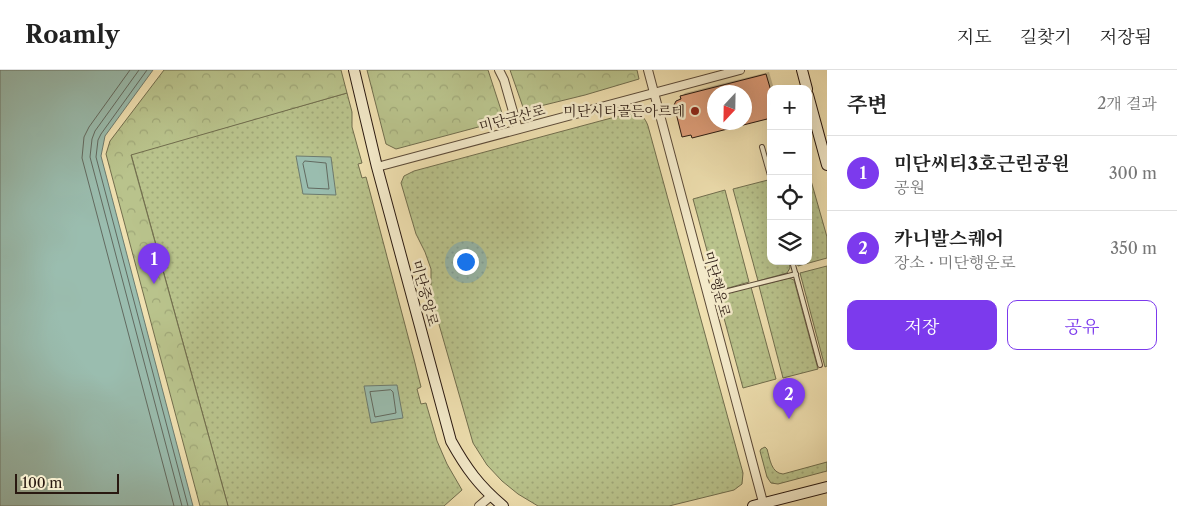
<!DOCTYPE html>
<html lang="ko">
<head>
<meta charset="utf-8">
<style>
	:root { --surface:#fff; --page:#f6f6f6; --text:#222; --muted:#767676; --line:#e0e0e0; --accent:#7c3aed }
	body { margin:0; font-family:"Libre Caslon Text","Noto Serif KR",serif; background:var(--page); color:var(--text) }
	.controls { position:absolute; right:15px; top:15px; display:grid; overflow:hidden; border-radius:10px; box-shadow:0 5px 20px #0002 }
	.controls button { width:45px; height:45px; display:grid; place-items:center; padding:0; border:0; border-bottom:1px solid var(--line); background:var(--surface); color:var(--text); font:25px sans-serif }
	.compass { position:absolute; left:707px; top:15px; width:45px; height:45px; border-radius:50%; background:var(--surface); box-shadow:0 5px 20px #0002; rotate:202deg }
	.scale { position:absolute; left:15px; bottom:12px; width:104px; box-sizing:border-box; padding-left:5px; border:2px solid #291810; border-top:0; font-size:14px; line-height:18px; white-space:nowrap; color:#291810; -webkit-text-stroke:4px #f5eccc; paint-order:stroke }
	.you { position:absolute; left:465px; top:191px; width:18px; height:18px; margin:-12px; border:4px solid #fff; border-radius:50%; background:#1a73e8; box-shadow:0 0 0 8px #1a73e833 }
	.badge { display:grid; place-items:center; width:32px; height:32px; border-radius:50%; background:var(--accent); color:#fff; font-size:16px; font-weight:700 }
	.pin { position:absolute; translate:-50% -41px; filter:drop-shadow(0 1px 2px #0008) }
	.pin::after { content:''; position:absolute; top:26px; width:18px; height:15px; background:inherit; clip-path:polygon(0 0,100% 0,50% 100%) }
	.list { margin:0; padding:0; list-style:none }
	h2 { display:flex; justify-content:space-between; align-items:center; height:65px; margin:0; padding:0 20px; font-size:21px }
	h2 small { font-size:16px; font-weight:400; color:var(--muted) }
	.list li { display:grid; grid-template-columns:32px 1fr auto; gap:15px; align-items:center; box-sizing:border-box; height:75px; padding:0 20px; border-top:1px solid var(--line) }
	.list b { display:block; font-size:19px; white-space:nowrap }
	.list p { margin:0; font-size:16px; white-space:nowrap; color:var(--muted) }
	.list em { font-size:16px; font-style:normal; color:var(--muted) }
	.actions { display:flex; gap:10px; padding:15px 20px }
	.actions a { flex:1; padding:11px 0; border:1px solid var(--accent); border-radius:10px; text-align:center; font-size:18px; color:var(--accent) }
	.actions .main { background:var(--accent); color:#fff }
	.icon { flex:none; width:28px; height:28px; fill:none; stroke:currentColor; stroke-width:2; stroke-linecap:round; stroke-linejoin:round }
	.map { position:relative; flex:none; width:827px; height:436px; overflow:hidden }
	header { display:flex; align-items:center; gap:30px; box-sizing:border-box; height:70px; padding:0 25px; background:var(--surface); border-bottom:1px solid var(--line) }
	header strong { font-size:24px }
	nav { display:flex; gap:28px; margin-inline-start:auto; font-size:18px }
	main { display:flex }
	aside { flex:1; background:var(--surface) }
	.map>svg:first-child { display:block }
	.grass { fill:url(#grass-dots); stroke:#716e4e }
	.park { fill:url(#park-crowns); stroke:#716e4e }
	.water { fill:#9abdaf; stroke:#6d7b6f }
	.shadow { fill:#0003; fill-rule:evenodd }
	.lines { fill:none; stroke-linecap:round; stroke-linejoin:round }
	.shore { stroke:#626a60; stroke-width:1 }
	.building { fill:#e1a07c; stroke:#291810; fill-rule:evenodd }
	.lane-casing { stroke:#5b4a38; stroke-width:6 }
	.street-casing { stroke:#5b4a38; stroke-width:10 }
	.secondary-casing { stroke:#291810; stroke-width:12 }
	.lane { stroke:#f5eccc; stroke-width:4 }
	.street { stroke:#f5eccc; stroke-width:8 }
	.secondary { stroke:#f5eccc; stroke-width:10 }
	.poi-dot { fill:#8f2418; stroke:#f5eccc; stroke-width:2 }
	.labels { text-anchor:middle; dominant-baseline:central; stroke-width:5; stroke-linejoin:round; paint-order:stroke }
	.poi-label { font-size:14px; fill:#291810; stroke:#f5eccc; text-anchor:end }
	.street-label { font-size:14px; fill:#291810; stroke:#f5eccc }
</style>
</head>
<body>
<header>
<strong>Roamly</strong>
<nav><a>지도</a><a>길찾기</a><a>저장됨</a></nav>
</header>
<main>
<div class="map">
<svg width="827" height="436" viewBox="0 0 827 436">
	<defs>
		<pattern id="grass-dots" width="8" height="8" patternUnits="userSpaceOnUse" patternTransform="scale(1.25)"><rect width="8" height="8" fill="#b9c38c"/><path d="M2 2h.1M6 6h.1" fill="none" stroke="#9fa778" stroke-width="1.8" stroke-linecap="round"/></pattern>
		<pattern id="park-crowns" width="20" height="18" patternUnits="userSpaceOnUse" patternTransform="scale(1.25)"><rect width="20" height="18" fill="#b9c38c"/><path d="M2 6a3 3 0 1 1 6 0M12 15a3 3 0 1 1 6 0" fill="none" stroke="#9fa778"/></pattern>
	</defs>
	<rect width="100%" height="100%" fill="#f0e1b1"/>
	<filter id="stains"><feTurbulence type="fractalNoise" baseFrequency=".004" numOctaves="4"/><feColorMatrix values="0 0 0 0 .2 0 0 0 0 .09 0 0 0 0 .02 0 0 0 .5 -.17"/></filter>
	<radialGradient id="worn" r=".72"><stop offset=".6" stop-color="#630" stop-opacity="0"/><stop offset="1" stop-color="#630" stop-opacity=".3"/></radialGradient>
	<g class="grass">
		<path d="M347 23 352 42V57L362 93 358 94 362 108 366 107 414 289 421 317 417 319 421 334 426 333 437 371 447 394 462 420 444 436H228L131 84Z"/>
		<path d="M630 43C640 43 645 47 648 56L743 403 742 414 734 420 669 436H538L518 424 502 411 487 395 473 373 432 230 431 219V199L425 182 416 164 401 113 404 106 414 101Z"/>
		<path d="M808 100 827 167V188L798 196 796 191H808Z"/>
		<path d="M768 110 771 121V191H789L790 198 787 203 758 211 733 119Z"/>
		<path d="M725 120 749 212 718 221 693 129Z"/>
		<path d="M827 196V296L825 297 800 203Z"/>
		<path d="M789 208 794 210 818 299 783 308 759 216Z"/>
		<path d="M751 217 776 309 743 318 718 226Z"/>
		<path d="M765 377 767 379C770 389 771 403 783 404L827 392V401L778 414 771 413 767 407 760 381 761 379Z"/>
	</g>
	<g class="park">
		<path d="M164 0H341L347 23 131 85 228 436H200L106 84 110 71Z"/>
		<path d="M367 0H488L502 43 497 52 396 79 386 74Z"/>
		<path d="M510 0H637L639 9 585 25 524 40Z"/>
	</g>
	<g class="water">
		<path d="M0 0H153L105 66 101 86 193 436H0Z"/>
		<path d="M296 86 331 87 336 125 303 124Z"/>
		<path d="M397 315 403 348 371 353 364 316Z"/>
	</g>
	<path class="shadow" d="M769 2 774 19H771V46L693 67 677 31 685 23ZM714 22H744V52H714Z"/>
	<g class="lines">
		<g class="shore">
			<path d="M130 0 89 57 84 67 82 88 174 436"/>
			<path d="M139 0 95 61 92 69 90 87 182 436"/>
			<path d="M147 0 101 64 98 70 96 87 188 436"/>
			<path d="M305 91 326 93 329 119 308 118 303 94Z"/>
			<path d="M391 320 393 322 396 343 375 347 370 322Z"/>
		</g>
	</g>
	<path class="building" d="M766 4 771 21V48L692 68 691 65 682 67 674 35 676 31 681 29 680 26ZM714 22H744V54L714 52Z"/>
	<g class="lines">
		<defs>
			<g id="lane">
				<path d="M762 77 771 109"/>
				<path d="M792 191 820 295"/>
				<path d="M708 226 796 204"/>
			</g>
			<g id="street">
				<path d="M499 0 504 10 518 59"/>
				<path d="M648 0 764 436"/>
				<path d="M377 97 740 0"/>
				<path d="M479 436 491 426"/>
			</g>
			<g id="secondary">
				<path d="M354 0 377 97 451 371C466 398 479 416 503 436"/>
				<path d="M802 0 807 19"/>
				<path d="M808 25 827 95"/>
				<path d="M753 436 827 417"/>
			</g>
		</defs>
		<use href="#lane" class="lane-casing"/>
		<use href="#street" class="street-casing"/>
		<use href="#secondary" class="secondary-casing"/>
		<use href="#lane" class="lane"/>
		<use href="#street" class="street"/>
		<use href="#secondary" class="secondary"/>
	</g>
	<circle class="poi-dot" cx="695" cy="41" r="5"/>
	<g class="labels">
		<g class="poi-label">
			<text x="685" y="41">미단시티골든아르테</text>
		</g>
		<g class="street-label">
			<text transform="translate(512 48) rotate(-15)">미단금산로</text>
			<text transform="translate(717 214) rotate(75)">미단행운로</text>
			<text transform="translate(425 223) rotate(75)">미단중앙로</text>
		</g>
	</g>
	<rect width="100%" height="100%" filter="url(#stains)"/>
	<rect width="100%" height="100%" fill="url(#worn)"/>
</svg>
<div class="controls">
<button>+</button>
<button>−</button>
<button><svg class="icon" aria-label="locate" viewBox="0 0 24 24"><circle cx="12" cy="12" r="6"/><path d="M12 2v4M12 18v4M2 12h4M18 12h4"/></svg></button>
<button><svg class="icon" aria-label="layers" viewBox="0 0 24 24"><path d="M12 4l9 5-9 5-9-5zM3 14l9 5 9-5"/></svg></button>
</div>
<svg class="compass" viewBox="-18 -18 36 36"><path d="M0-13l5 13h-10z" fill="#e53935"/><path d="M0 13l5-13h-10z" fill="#767676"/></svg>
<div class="scale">100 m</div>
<div class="you"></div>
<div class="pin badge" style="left:154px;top:214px">1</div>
<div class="pin badge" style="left:789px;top:349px">2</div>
</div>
<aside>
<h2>주변<small>2개 결과</small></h2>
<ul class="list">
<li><span class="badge">1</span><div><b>미단씨티3호근린공원</b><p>공원</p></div><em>300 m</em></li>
<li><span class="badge">2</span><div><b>카니발스퀘어</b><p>장소 · 미단행운로</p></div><em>350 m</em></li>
</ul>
<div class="actions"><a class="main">저장</a><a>공유</a></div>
</aside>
</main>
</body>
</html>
